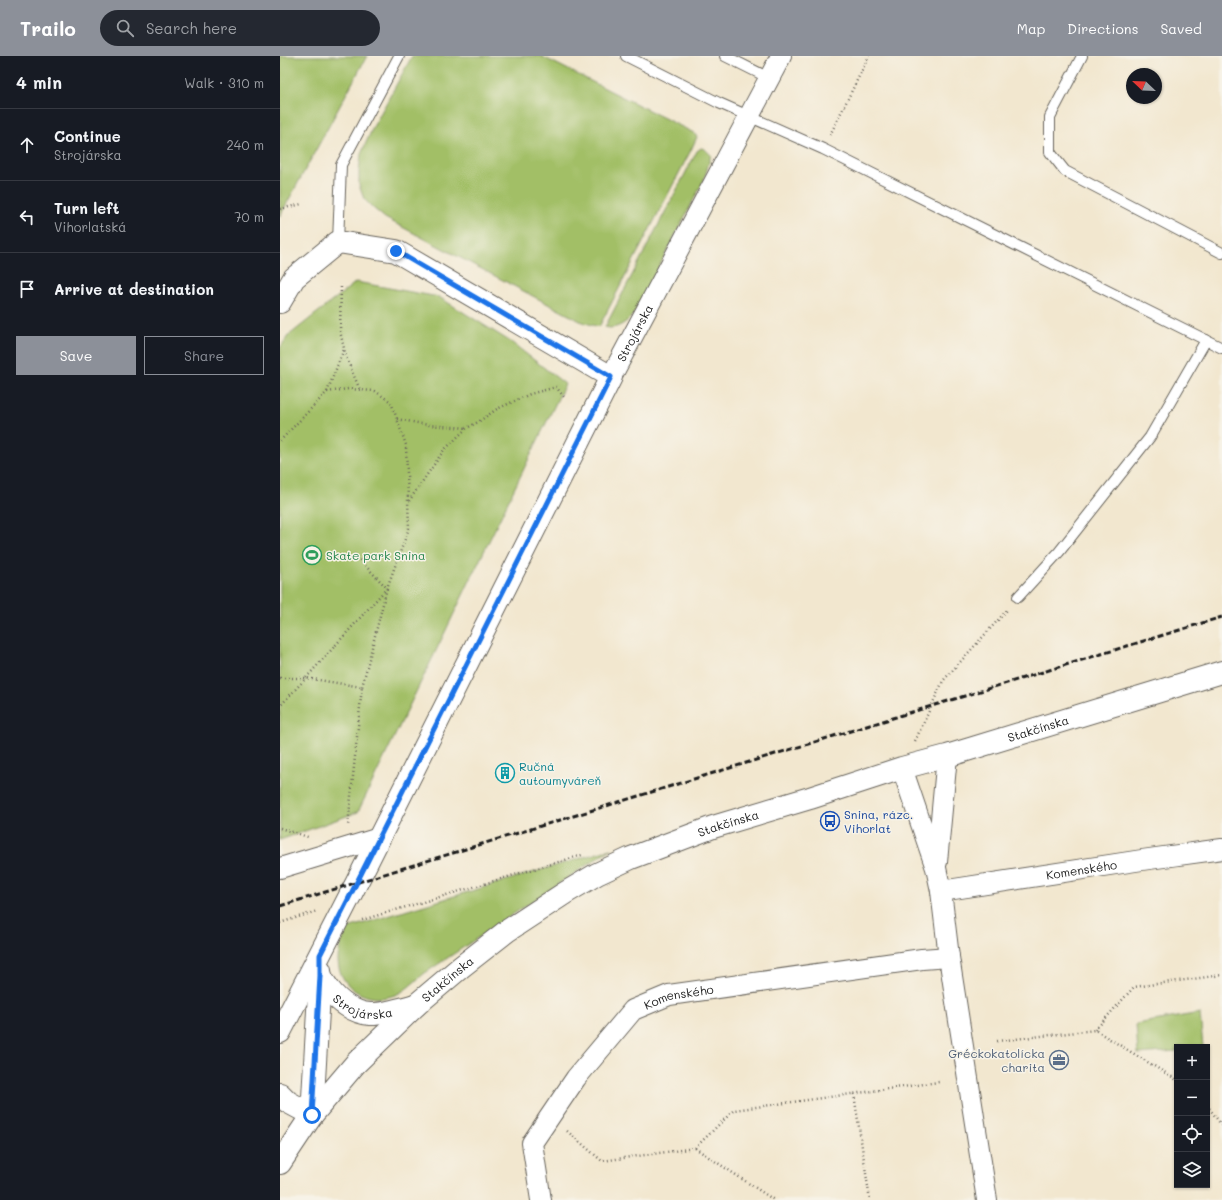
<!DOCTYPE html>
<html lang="en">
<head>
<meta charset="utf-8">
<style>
	:root { --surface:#171b24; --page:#242831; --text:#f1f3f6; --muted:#9ea1a6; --line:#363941; --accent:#8c9099 }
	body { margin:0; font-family:Mali,sans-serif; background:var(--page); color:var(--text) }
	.controls { position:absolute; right:12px; bottom:12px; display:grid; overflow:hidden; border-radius:0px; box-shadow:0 1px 3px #0004 }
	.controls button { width:36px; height:36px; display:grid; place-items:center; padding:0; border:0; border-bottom:1px solid var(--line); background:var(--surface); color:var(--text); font:20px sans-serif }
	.compass { position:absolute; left:846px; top:12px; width:36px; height:36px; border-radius:50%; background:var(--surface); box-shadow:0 1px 3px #0004; rotate:293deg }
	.stop { position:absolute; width:12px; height:12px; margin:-9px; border:3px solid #1a73e8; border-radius:50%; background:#fff }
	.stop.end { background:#1a73e8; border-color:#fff; box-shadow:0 1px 4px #0008 }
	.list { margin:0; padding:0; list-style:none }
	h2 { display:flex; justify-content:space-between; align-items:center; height:52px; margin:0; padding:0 16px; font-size:17px }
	h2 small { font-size:13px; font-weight:400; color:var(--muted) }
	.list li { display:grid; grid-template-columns:26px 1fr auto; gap:12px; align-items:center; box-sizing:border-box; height:72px; padding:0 16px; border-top:1px solid var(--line) }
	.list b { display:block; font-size:15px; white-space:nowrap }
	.list p { margin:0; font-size:13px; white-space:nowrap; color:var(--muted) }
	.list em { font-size:13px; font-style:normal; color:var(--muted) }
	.actions { display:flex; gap:8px; padding:12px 16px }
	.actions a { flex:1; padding:9px 0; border:1px solid var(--accent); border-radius:0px; text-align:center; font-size:14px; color:var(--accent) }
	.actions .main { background:var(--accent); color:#fff }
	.icon { flex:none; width:22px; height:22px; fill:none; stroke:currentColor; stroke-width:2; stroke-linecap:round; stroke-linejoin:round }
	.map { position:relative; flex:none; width:942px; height:1144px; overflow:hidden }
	header { display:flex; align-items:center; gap:24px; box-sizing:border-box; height:56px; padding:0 20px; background:var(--accent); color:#fff }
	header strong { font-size:19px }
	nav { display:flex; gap:22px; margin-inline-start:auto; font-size:14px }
	.search { width:280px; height:36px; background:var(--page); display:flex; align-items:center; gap:10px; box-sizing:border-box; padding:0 14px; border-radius:22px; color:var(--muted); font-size:15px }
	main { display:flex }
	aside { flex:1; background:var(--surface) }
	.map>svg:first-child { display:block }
	.green { fill:#a2bf66; stroke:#5f6e41 }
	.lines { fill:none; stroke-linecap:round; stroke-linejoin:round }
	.lane-casing { stroke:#67635b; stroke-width:12 }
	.street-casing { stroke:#67635b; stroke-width:22 }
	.secondary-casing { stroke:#67635b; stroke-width:24 }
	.primary-casing { stroke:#67635b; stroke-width:24 }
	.path { stroke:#67635b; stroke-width:2.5; stroke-dasharray:1 3; stroke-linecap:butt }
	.lane { stroke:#fff; stroke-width:10 }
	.street { stroke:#fff; stroke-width:20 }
	.secondary { stroke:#fff; stroke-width:22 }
	.primary { stroke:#fff; stroke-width:22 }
	.rail { stroke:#1c1c1c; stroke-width:3; stroke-dasharray:6 3; stroke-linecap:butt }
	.route { stroke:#1a73e8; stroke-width:5 }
	.labels { text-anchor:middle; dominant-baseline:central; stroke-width:3; stroke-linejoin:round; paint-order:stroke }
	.street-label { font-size:12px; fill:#1c1c1c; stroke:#f7f3e8 }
	.leisure-label { font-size:12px; fill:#27864d; stroke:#f7f3e8; text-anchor:start }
	.culture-label { font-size:12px; fill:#0d838f; stroke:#f7f3e8; text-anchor:start }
	.transit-label { font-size:12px; fill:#164399; stroke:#f7f3e8; text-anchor:start }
	.service-label { font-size:12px; fill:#4e5e75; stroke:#f7f3e8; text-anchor:end }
</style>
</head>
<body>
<header>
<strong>Trailo</strong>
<div class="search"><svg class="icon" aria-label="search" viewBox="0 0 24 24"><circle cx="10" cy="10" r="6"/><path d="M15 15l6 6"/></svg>Search here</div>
<nav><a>Map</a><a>Directions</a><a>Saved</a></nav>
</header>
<main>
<aside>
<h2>4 min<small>Walk · 310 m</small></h2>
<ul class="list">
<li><svg class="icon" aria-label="ahead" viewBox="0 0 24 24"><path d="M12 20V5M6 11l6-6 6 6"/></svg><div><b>Continue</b><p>Strojárska</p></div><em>240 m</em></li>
<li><svg class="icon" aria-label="left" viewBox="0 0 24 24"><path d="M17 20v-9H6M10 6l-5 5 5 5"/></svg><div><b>Turn left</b><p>Vihorlatská</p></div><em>70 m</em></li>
<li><svg class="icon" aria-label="arrive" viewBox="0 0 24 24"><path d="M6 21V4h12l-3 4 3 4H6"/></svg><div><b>Arrive at destination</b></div></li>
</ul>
<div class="actions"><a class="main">Save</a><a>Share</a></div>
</aside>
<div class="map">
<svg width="942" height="1144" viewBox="0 0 942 1144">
	<rect width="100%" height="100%" fill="#f7f3e8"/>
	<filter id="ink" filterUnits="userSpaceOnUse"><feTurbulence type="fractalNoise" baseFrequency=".025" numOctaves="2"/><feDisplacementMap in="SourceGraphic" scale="8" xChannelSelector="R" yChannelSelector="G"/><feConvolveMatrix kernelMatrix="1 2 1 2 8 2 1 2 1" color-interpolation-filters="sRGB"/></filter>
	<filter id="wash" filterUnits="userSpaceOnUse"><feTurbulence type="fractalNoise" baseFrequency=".012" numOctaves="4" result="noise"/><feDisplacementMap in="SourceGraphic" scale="16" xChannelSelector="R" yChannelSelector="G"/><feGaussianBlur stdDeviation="0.9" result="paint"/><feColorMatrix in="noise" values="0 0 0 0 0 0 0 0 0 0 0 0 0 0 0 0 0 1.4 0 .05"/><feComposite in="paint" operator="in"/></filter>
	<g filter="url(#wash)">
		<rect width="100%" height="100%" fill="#f2e7cf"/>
		<g class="green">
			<path d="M0 0H87L0 160Z"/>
			<path d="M132 0H261L414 77 417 81 411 94 319 271 302 266 105 162 93 152 84 143 79 129V116L81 98 93 71Z"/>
			<path d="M421 92 425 93 431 99 424 124 356 255C350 264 337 275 325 271L417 95Z"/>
			<path d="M76 226 159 241 231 286 285 328 78 756 0 784V292L8 280Z"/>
			<path d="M331 793 145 917C136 924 126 935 115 939 89 949 59 933 58 904 58 893 63 882 68 872Z"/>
			<path d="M920 957 923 991H897V995L858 998 856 968Z"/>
		</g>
	</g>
	<g filter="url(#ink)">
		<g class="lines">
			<defs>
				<g id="lane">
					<path d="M346 0 439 47 543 93 942 292"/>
					<path d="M445 0 489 22"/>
					<path d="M802 0 770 61V96L785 115 942 197"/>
					<path d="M58 186 61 109 119 0"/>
					<path d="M738 541 779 496 870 381 926 284"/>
				</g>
				<g id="street">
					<path id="s1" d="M331 321 501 0"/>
					<path d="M622 712 656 812 661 835 669 901 707 1144"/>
					<path d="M657 806 667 700"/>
					<path d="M0 812 99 782"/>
					<path id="s2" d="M661 835 862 804 942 793"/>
					<path id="s3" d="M261 1144 252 1087 296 1022 353 954 389 939 642 903 669 901"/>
				</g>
				<g id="secondary">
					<path d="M0 246 14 222 58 186 116 195 331 321 77 826 0 976"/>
					<path id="s4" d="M40 914C40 922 45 927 49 933 59 946 74 957 90 958 102 959 124 952 136 949"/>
					<path d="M0 1038 8 1046 32 1059 40 920"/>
				</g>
				<g id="primary">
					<path id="s5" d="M0 1107 32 1059 76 1007 136 949 181 911 227 875 285 837 317 818 351 802 433 771 530 742 622 712 667 700 942 616"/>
				</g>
			</defs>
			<use href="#lane" class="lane-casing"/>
			<use href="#street" class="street-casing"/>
			<use href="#secondary" class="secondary-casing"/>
			<use href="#primary" class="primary-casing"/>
			<g class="path">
				<path d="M550 79 589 0"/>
				<path d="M0 153 22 148"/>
				<path d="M61 231 60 275 66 301 80 334"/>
				<path d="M47 336 64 293"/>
				<path d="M117 363 148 369 187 372"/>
				<path d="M0 385 47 336 68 333 95 335 111 346 126 389 129 472 107 532 26 622 0 650"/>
				<path d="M129 445 164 394 187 372 198 366 217 353 250 338 276 331 284 341"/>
				<path d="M74 498 107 532 82 631"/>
				<path d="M0 622H26L82 631 68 770"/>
				<path d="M635 685 663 625 728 553"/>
				<path d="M0 772 28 781"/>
				<path d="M82 864 302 799"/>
				<path d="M0 867 37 855"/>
				<path d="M815 974 854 931 942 919"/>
				<path d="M717 985 815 974 897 1024"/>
				<path d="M574 1038 590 1144"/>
				<path d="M927 1049 942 1070"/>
				<path d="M287 1075 322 1105 415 1092 454 1054 659 1026"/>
				<path d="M415 1092 494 1144"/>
			</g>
			<use href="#lane" class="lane"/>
			<use href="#street" class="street"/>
			<use href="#secondary" class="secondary"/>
			<use href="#primary" class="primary"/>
			<path class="rail" d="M0 850 942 561"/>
		</g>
	</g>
	<g class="lines" filter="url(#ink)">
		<path class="route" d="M32 1059 40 920V899L77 826 331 321 116 195"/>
	</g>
	<defs>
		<symbol id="stadium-ring" viewBox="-11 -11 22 22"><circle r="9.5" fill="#f7f3e8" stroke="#2e9e5b" stroke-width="1.5"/><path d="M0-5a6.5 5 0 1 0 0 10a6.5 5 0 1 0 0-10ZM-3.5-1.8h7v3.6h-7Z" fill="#2e9e5b"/></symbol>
		<symbol id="building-ring" viewBox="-11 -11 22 22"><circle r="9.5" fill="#f7f3e8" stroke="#0f9aa8" stroke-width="1.5"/><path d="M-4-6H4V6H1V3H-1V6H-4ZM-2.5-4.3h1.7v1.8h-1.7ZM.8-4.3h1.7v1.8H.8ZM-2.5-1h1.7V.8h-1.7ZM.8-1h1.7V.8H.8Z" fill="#0f9aa8"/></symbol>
		<symbol id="bus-ring" viewBox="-11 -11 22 22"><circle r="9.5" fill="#f7f3e8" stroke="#1a4fb4" stroke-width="1.5"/><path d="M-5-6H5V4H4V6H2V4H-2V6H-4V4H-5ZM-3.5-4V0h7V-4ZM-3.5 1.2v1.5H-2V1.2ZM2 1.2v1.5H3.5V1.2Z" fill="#1a4fb4"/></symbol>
		<symbol id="office-ring" viewBox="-11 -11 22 22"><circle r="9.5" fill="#f7f3e8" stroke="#5c6f8a" stroke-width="1.5"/><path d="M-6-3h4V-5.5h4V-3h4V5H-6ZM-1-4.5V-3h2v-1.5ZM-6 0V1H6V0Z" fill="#5c6f8a"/></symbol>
	</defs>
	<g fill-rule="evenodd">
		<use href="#stadium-ring" x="21" y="488" width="22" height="22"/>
		<use href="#building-ring" x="214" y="706" width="22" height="22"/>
		<use href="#bus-ring" x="539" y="754" width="22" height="22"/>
		<use href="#office-ring" x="768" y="993" width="22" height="22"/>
	</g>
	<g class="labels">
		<g class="street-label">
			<text stroke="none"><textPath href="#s1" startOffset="50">Strojárska</textPath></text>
			<text stroke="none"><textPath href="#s5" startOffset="898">Stakčínska</textPath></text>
			<text stroke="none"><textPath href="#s5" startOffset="574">Stakčínska</textPath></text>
			<text stroke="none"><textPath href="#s2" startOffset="142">Komenského</textPath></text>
			<text stroke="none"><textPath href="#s5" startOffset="250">Stakčínska</textPath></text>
			<text stroke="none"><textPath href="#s3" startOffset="273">Komenského</textPath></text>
			<text stroke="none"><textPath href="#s4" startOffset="62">Strojárska</textPath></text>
		</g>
		<g class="leisure-label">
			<text x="46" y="499">Skate park Snina</text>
		</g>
		<g class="culture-label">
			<text x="239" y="710">Ručná<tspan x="239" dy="14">autoumyváreň</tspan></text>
		</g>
		<g class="transit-label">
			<text x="564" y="758">Snina, rázc.<tspan x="564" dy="14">Vihorlat</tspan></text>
		</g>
		<g class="service-label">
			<text x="765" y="997">Gréckokatolícka<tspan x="765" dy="14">charita</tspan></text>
		</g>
	</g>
</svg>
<div class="controls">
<button>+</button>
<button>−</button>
<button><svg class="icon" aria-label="locate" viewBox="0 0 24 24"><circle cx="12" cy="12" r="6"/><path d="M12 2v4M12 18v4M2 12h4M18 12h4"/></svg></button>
<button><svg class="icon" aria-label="layers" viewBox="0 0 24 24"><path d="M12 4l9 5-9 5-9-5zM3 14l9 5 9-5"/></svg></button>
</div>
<svg class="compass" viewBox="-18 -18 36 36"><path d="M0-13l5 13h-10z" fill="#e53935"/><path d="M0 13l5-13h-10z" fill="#9ea1a6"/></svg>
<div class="stop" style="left:32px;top:1059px"></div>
<div class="stop end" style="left:116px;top:195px"></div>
</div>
</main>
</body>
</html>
